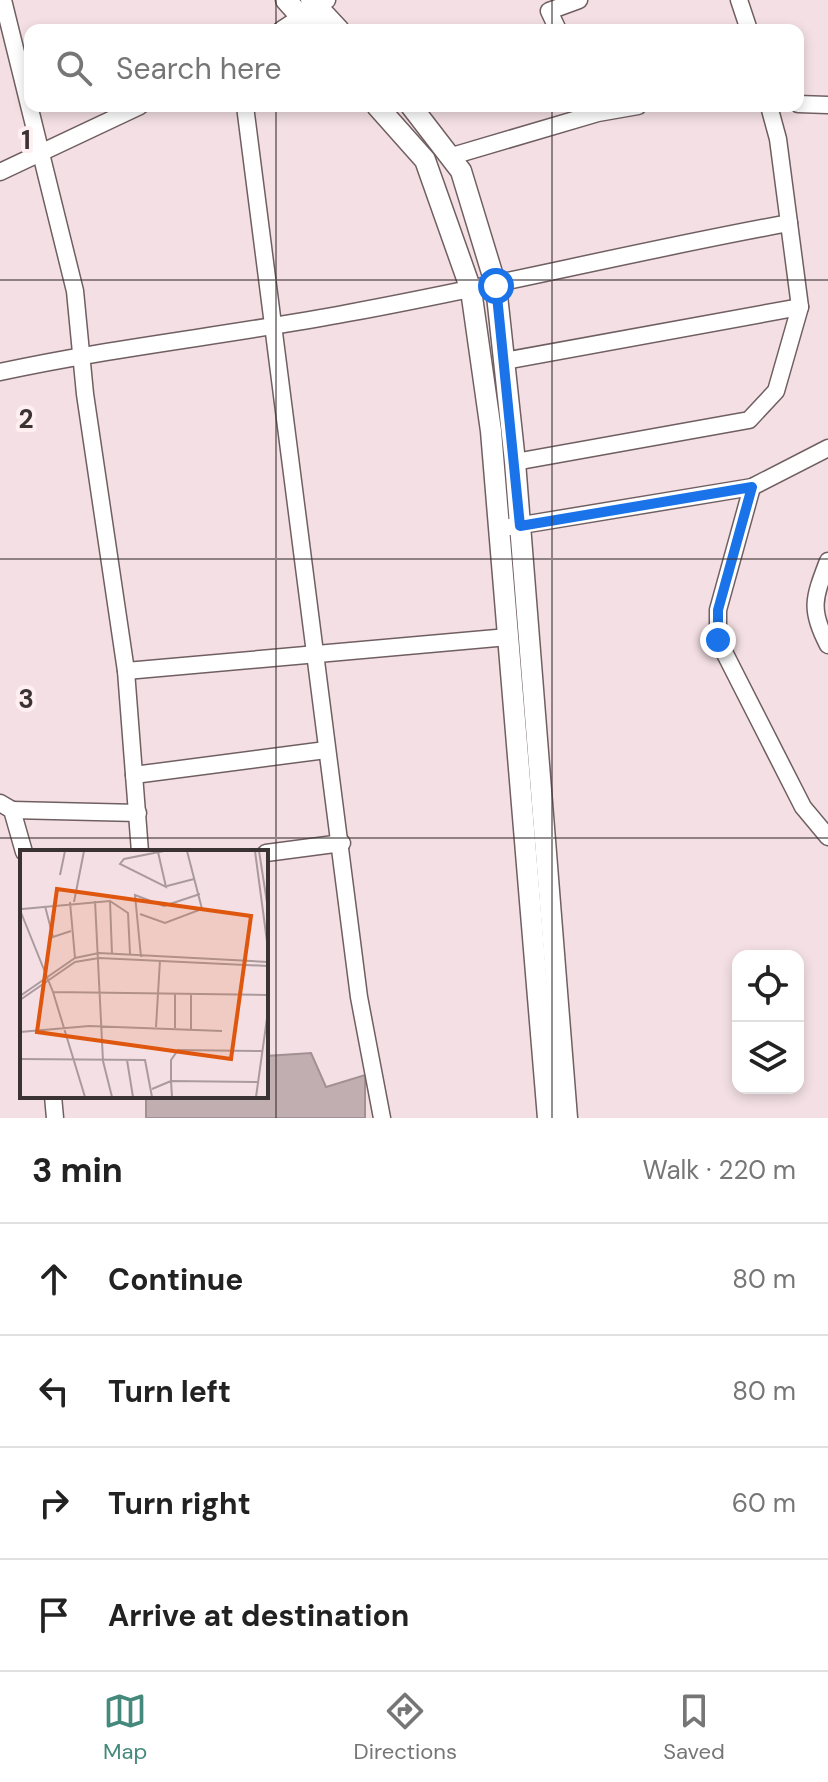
<!DOCTYPE html>
<html lang="en">
<head>
<meta charset="utf-8">
<style>
	:root { --surface:#fff; --page:#f6f6f6; --text:#222; --muted:#767676; --line:#e0e0e0; --accent:#45897c }
	body { margin:0; font-family:"DM Sans",sans-serif; background:var(--page); color:var(--text) }
	.controls { position:absolute; right:24px; bottom:24px; display:grid; overflow:hidden; border-radius:16px; box-shadow:0 4px 12px #0003 }
	.controls button { width:72px; height:72px; display:grid; place-items:center; padding:0; border:0; border-bottom:2px solid var(--line); background:var(--surface); color:var(--text); font:40px sans-serif }
	.stop { position:absolute; width:24px; height:24px; margin:-18px; border:6px solid #1a73e8; border-radius:50%; background:#fff }
	.stop.end { background:#1a73e8; border-color:#fff; box-shadow:0 2px 8px #0008 }
	.list { margin:0; padding:0; list-style:none }
	h2 { display:flex; justify-content:space-between; align-items:center; height:104px; margin:0; padding:0 32px; font-size:34px }
	h2 small { font-size:26px; font-weight:400; color:var(--muted) }
	.list li { display:grid; grid-template-columns:52px 1fr auto; gap:24px; align-items:center; box-sizing:border-box; height:112px; padding:0 32px; border-top:2px solid var(--line) }
	.list b { display:block; font-size:30px; white-space:nowrap }
	.list em { font-size:26px; font-style:normal; color:var(--muted) }
	.icon { flex:none; width:44px; height:44px; fill:none; stroke:currentColor; stroke-width:2; stroke-linecap:round; stroke-linejoin:round }
	.map { position:relative; flex:none; width:828px; height:1118px; overflow:hidden }
	.search { position:absolute; background:var(--surface); box-shadow:0 4px 12px #0003; left:24px; right:24px; top:24px; height:88px; display:flex; align-items:center; gap:20px; box-sizing:border-box; padding:0 28px; border-radius:16px; color:var(--muted); font-size:30px }
	.sheet { height:552px; background:var(--surface) }
	nav { display:flex; justify-content:space-around; align-items:center; box-sizing:border-box; height:112px; border-top:2px solid var(--line); background:var(--surface); font-size:22px; color:var(--muted) }
	nav a { display:grid; justify-items:center; gap:4px }
	nav .on { color:var(--accent) }
	.map>svg:first-child { display:block }
	.building { fill:#c1aeb1; stroke:#a29092; stroke-width:2 }
	.lines { fill:none; stroke-linecap:round; stroke-linejoin:round }
	.minor-casing { stroke:#705f61; stroke-width:19 }
	.tertiary-casing { stroke:#705f61; stroke-width:23 }
	.minor { stroke:#fff; stroke-width:16 }
	.tertiary { stroke:#fff; stroke-width:20 }
	.route { stroke:#1a73e8; stroke-width:10 }
	.grid { fill:none; stroke:#3a3233; stroke-width:2; stroke-opacity:0.55 }
	.inset-road { fill:none; stroke:#aa9a9d; stroke-width:2 }
	.view { fill:#df570e; fill-opacity:0.15; stroke:#df570e; stroke-width:4 }
	.inset-edge { fill:none; stroke:#3a3233; stroke-width:4 }
	.grid-label { font-size:26px; text-anchor:middle; font-weight:bold; fill:#3a3233; stroke:#ffeff1; stroke-width:8; stroke-linejoin:round; paint-order:stroke }
</style>
</head>
<body>
<div class="map">
<svg width="828" height="1118" viewBox="0 0 828 1118">
	<rect width="100%" height="100%" fill="#f4e0e4"/>
	<path class="building" d="M311 1053 326 1087 365 1075V1118H146V1096H266V1056Z"/>
	<g class="lines">
		<defs>
			<g id="minor">
				<path d="M3 0 75 291 85 394 126 671 140 852"/>
				<path d="M739 0 749 30"/>
				<path d="M281 30 327 0"/>
				<path d="M558 30 549 11 579 0"/>
				<path d="M798 104 828 105"/>
				<path d="M245 106 359 997 382 1118"/>
				<path d="M452 156 598 113 638 106"/>
				<path d="M0 172 140 106"/>
				<path d="M504 361 800 307"/>
				<path d="M0 372C115 347 232 335 348 313 496 286 641 250 789 223"/>
				<path d="M515 462 749 420 776 391 800 307 778 139 769 106"/>
				<path d="M752 487 718 610V640L803 807 828 837"/>
				<path d="M510 527 752 487 828 448"/>
				<path d="M828 561C814 598 809 609 828 645"/>
				<path d="M126 671 508 637"/>
				<path d="M134 775 326 750"/>
				<path d="M0 803 12 810 24 852"/>
				<path d="M12 810 138 813"/>
				<path d="M266 853 342 843"/>
				<path d="M53 1096 55 1118"/>
			</g>
			<g id="tertiary">
				<path d="M286 0 313 30"/>
				<path d="M311 0 339 30"/>
				<path d="M377 106 425 160 471 290 491 431 548 1118"/>
				<path d="M411 106 461 171 496 286 515 462 567 1118"/>
			</g>
		</defs>
		<use href="#minor" class="minor-casing"/>
		<use href="#tertiary" class="tertiary-casing"/>
		<use href="#minor" class="minor"/>
		<use href="#tertiary" class="tertiary"/>
	</g>
	<g class="lines">
		<path class="route" d="M496 286 520 526 752 487 718 610V640"/>
	</g>
	<path class="grid" d="M276 0V30M552 0V30M276 106V1118M552 106V1118M0 280H828M0 559H828M0 838H828"/>
	<g transform="translate(20 850)">
		<rect width="248" height="248" fill="#f4e0e4"/>
		<path class="inset-road" d="M235 1 248 99M239 1 248 59M138 2 146 37 100 14 104 9 144 1M40 25 45 1M147 36 174 29M75 51 83 211 92 247M90 51 92 104M50 52 55 108M54 52 64 1M25 56 33 87 51 81M2 59 90 51 108 63 110 104M0 60 33 142 65 247M120 64 145 73 182 59 167 1M121 107 115 45 144 56 180 44M33 142 248 145M0 146 55 108 79 103 248 112M0 150 55 112 79 108 248 116M136 177 140 110M155 178V144M171 179V143M0 182 69 176 202 181M0 209 125 210 132 247M107 210 113 247M132 239 151 231V210L158 200 243 201M152 247 151 231 238 232M236 247 248 161"/>
		<path class="view" d="M37 39 231 66 211 209 17 182Z"/>
		<rect width="248" height="248" class="inset-edge"/>
	</g>
	<g class="grid-label">
		<text x="26" y="149">1</text>
		<text x="26" y="428">2</text>
		<text x="26" y="708">3</text>
	</g>
</svg>
<div class="controls">
<button><svg class="icon" aria-label="locate" viewBox="0 0 24 24"><circle cx="12" cy="12" r="6"/><path d="M12 2v4M12 18v4M2 12h4M18 12h4"/></svg></button>
<button><svg class="icon" aria-label="layers" viewBox="0 0 24 24"><path d="M12 4l9 5-9 5-9-5zM3 14l9 5 9-5"/></svg></button>
</div>
<div class="stop" style="left:496px;top:286px"></div>
<div class="stop end" style="left:718px;top:640px"></div>
<div class="search"><svg class="icon" aria-label="search" viewBox="0 0 24 24"><circle cx="10" cy="10" r="6"/><path d="M15 15l6 6"/></svg>Search here</div>
</div>
<section class="sheet">
<h2>3 min<small>Walk · 220 m</small></h2>
<ul class="list">
<li><svg class="icon" aria-label="ahead" viewBox="0 0 24 24"><path d="M12 20V5M6 11l6-6 6 6"/></svg><div><b>Continue</b></div><em>80 m</em></li>
<li><svg class="icon" aria-label="left" viewBox="0 0 24 24"><path d="M17 20v-9H6M10 6l-5 5 5 5"/></svg><div><b>Turn left</b></div><em>80 m</em></li>
<li><svg class="icon" aria-label="right" viewBox="0 0 24 24"><path d="M7 20v-9h11M14 6l5 5-5 5"/></svg><div><b>Turn right</b></div><em>60 m</em></li>
<li><svg class="icon" aria-label="arrive" viewBox="0 0 24 24"><path d="M6 21V4h12l-3 4 3 4H6"/></svg><div><b>Arrive at destination</b></div></li>
</ul>
</section>
<nav>
<a class="on"><svg class="icon" aria-label="map" viewBox="0 0 24 24"><path d="M3 6l6-2 6 2 6-2v14l-6 2-6-2-6 2zM9 4v14M15 6v14"/></svg>Map</a>
<a><svg class="icon" aria-label="directions" viewBox="0 0 24 24"><path d="M12 3l9 9-9 9-9-9zM9 14v-3h6M13 9l2 2-2 2"/></svg>Directions</a>
<a><svg class="icon" aria-label="saved" viewBox="0 0 24 24"><path d="M7 4h10v16l-5-4-5 4z"/></svg>Saved</a>
</nav>
</body>
</html>
